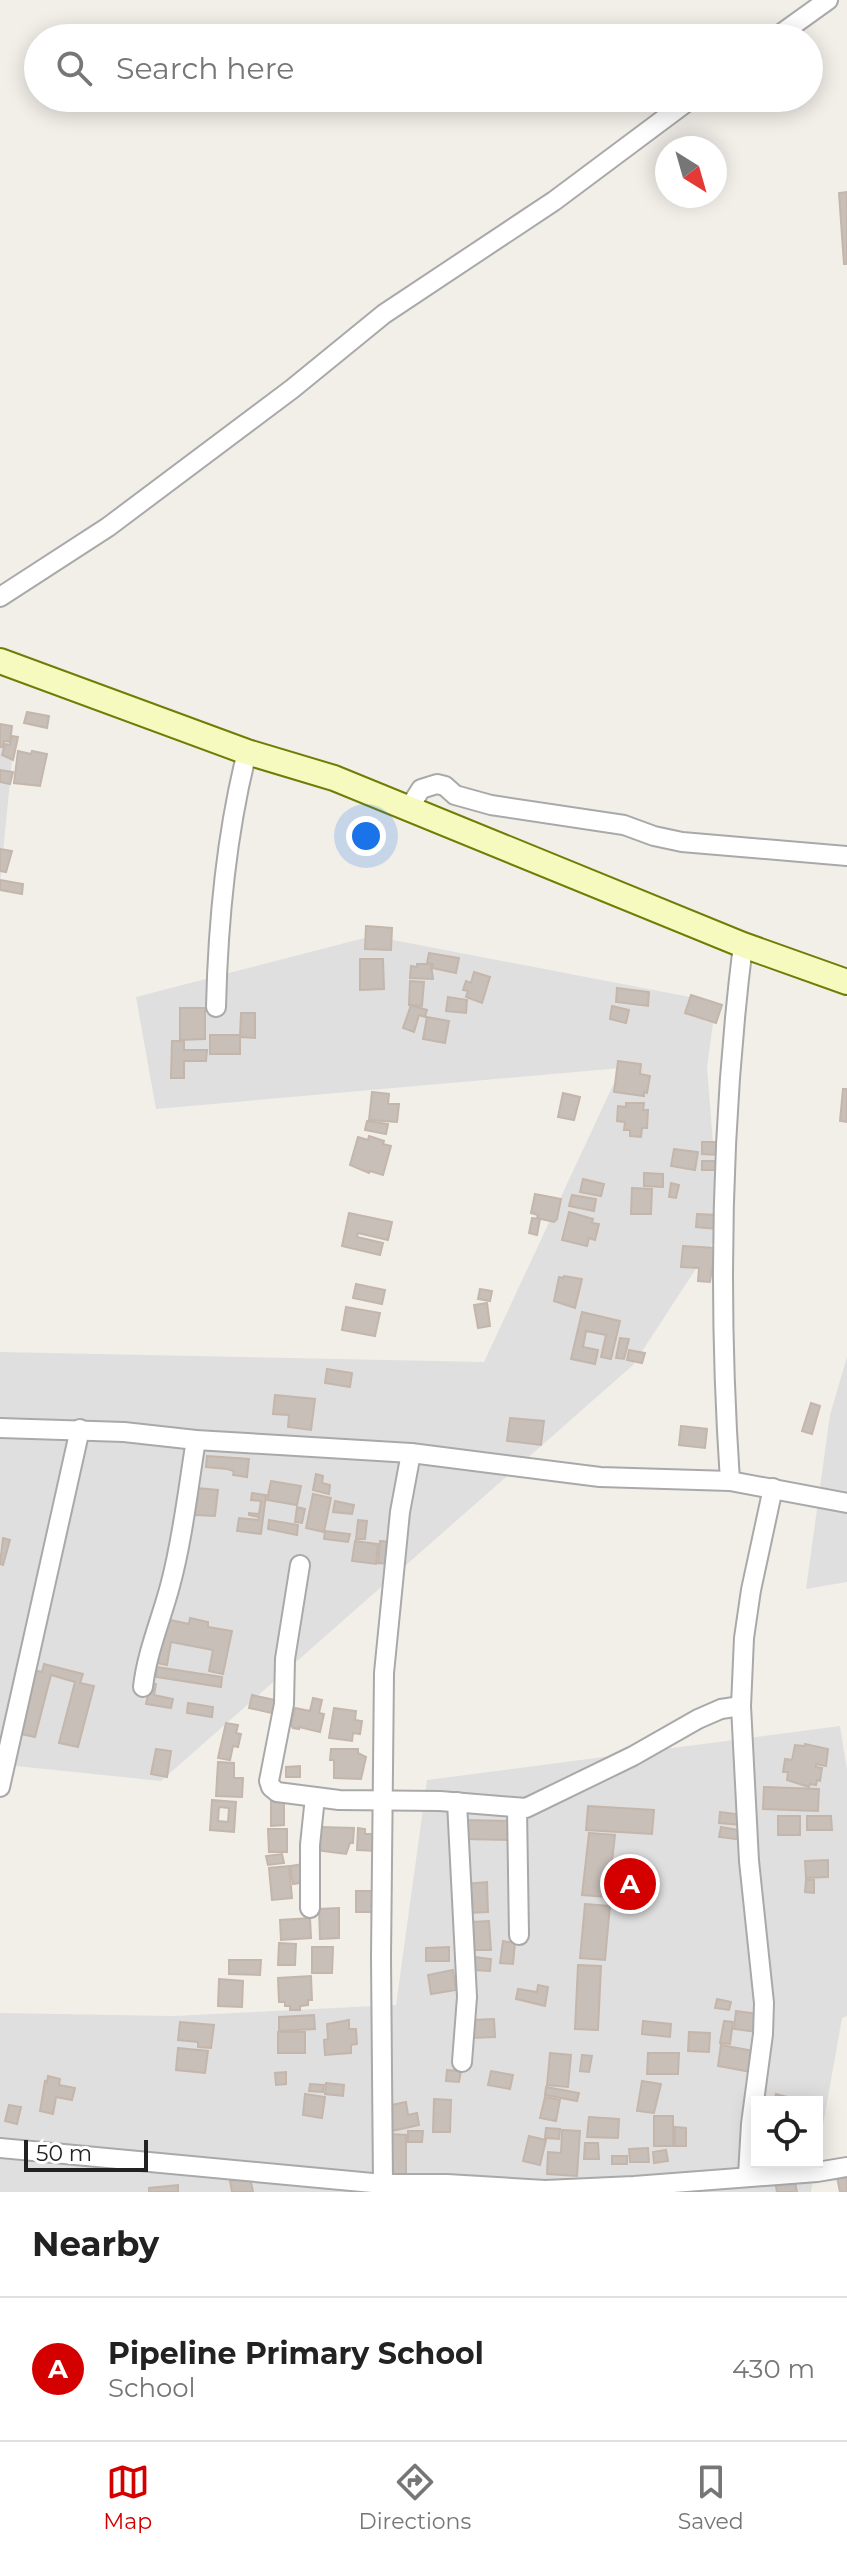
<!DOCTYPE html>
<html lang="en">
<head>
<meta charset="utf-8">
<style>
	:root { --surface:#fff; --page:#f2f2f2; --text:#222; --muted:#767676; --line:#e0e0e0; --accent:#d40000 }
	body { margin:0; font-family:Montserrat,sans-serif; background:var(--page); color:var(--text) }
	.controls { position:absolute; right:24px; bottom:24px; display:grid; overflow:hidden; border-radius:0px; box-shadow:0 4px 20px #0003 }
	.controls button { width:72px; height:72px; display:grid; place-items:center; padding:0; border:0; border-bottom:2px solid var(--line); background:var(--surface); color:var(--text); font:40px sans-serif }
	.compass { position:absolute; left:655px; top:136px; width:72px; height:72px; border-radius:50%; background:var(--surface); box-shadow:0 4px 20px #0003; rotate:143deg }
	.scale { position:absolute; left:24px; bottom:20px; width:124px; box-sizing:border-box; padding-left:8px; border:4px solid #222; border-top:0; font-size:22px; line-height:28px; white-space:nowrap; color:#222; -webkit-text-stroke:6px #fff; paint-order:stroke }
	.you { position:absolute; left:366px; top:836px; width:28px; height:28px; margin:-20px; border:6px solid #fff; border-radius:50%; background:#1a73e8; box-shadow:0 0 0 12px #1a73e833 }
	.badge { display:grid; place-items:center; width:52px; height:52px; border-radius:50%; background:var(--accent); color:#fff; font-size:26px; font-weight:700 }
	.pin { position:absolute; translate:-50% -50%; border:4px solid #fff; box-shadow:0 2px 8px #0006 }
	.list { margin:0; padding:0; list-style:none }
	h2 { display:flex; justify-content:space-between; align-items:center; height:104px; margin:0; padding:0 32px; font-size:34px }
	h2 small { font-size:26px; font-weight:400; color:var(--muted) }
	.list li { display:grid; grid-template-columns:52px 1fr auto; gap:24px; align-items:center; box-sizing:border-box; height:144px; padding:0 32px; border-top:2px solid var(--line) }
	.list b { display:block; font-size:30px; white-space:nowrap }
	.list p { margin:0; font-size:26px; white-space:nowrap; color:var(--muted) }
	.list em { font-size:26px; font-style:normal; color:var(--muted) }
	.icon { flex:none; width:44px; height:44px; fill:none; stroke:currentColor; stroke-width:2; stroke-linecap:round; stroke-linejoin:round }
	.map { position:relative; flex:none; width:847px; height:2192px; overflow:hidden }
	.search { position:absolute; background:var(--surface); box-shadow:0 4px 20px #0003; left:24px; right:24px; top:24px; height:88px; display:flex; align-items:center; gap:20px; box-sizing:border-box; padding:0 28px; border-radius:44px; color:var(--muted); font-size:30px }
	.sheet { height:248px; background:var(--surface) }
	nav { display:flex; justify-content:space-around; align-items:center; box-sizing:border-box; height:112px; border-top:2px solid var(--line); background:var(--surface); font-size:22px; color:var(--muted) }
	nav a { display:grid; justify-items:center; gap:4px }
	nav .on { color:var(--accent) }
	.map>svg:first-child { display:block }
	.residential { fill:#e0dfdf }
	.building { fill:#c7bfb8; stroke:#c4b6ab; stroke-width:2; fill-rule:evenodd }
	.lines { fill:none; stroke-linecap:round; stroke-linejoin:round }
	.minor-casing { stroke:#a9a9a9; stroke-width:22 }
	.secondary-casing { stroke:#707d05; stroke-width:28 }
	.minor { stroke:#fff; stroke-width:18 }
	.secondary { stroke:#f7fabf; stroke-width:24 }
</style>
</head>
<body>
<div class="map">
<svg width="847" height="2192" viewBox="0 0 847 2192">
	<rect width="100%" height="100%" fill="#f2efe9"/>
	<g class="residential">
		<path d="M0 744 13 750 0 884Z"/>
		<path d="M372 936 716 1002 707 1067 720 1232 633 1365 161 1781 16 1766 0 1752V1352L484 1362 621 1068 156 1109 136 997Z"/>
		<path d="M847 1357V1582L806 1589 830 1415Z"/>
		<path d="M840 1726 847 1770V2016L842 2018 817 2159V2102H757V2162H816L811 2192H0V2013L174 2016 396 2005 427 1780Z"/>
	</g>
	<g class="building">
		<path d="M847 192V264H844L839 193Z"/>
		<path d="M27 712 49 716 47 728 24 723Z"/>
		<path d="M0 724 12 726 10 742 4 741 3 747H0Z"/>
		<path d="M12 736 18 737 13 760 2 755 5 744 10 745Z"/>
		<path d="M18 751 31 754 32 751 47 754 40 786 14 783Z"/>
		<path d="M0 770 13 772 10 784 0 782Z"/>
		<path d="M0 849 12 851 6 872 0 871Z"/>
		<path d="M0 880 23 884 22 894 0 890Z"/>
		<path d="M366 926 392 928 391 950 365 949Z"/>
		<path d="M429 953 459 958 456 973 432 968 433 964 427 963Z"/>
		<path d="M360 959H383L384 989 360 990Z"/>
		<path d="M417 964H431L433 979 410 978 411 966 417 967Z"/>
		<path d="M474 972 490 977 482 1003 466 997 468 991 463 990 466 981 471 983Z"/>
		<path d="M410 981 424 982 422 1006 409 1005Z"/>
		<path d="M617 988 649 992 648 1006 616 1002Z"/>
		<path d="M691 995 722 1005 716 1023 685 1013Z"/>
		<path d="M448 997 467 1000 466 1013 446 1011Z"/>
		<path d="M411 1005 427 1010 425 1017 419 1015 414 1032 403 1028Z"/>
		<path d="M612 1006 629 1010 626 1023 610 1019Z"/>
		<path d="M180 1008H205V1039L180 1040Z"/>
		<path d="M241 1013H255V1038L240 1037Z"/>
		<path d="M427 1017 449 1021 445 1043 423 1039Z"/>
		<rect x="210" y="1035" width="30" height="19"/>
		<path d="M172 1041H184V1050H207L206 1061H184V1078H171Z"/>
		<path d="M618 1061 641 1064 640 1074 650 1076 647 1093 644 1092V1096L614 1092Z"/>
		<path d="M843 1089H847V1122L840 1121Z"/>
		<path d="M372 1092 389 1094 388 1104H399L397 1122 369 1120Z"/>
		<path d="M563 1093 580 1097 574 1120 558 1117Z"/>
		<path d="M626 1103H644L643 1110H648L647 1128H642L641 1137 630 1136V1130H624L625 1122 617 1121 618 1106 626 1107Z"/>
		<path d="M367 1121 388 1124 386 1134 365 1130Z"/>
		<path d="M369 1136 384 1141 383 1144 391 1146 383 1175 370 1171 369 1173 350 1165 358 1137 368 1140Z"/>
		<path d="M702 1142H719V1155L702 1154Z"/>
		<path d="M674 1149 698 1152 695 1170 671 1166Z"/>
		<rect x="702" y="1161" width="13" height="9"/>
		<path d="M644 1173 663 1174V1187L644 1186Z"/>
		<path d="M583 1179 604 1184 601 1196 580 1192Z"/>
		<path d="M671 1183 679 1185 676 1198 669 1197Z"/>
		<path d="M632 1188 652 1189 651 1214H631Z"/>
		<path d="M535 1194 561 1199 557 1219 554 1222 537 1218 538 1215 531 1213Z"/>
		<path d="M572 1195 596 1199 594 1211 569 1206Z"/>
		<path d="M569 1212 593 1219 592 1223 599 1224 595 1240 589 1238 587 1246 562 1240Z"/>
		<path d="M349 1213 392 1222 388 1240 358 1233 357 1237 383 1243 380 1255 342 1246Z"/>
		<path d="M697 1214 717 1215 716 1229 696 1227Z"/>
		<path d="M532 1218 540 1219 537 1235 529 1233Z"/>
		<path d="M683 1246 715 1248 710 1282 698 1281 699 1268 681 1267Z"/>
		<path d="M564 1276 582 1279 575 1308 554 1301 559 1277 563 1278Z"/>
		<path d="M356 1284 385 1290 382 1304 353 1298Z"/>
		<path d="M480 1289 492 1291 490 1301 478 1299Z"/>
		<path d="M487 1303 490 1326 478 1328 474 1305Z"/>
		<path d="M346 1307 380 1313 375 1336 342 1330Z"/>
		<path d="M582 1312 620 1321 611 1359 601 1357 606 1335 586 1331 583 1347 598 1350 595 1364 571 1359Z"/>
		<path d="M620 1338 629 1339 624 1359 616 1358Z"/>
		<path d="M629 1350 645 1353 642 1363 627 1360Z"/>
		<path d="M327 1369 352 1373 350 1387 325 1383Z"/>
		<path d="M275 1395 315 1399 311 1430 288 1427 289 1415 273 1414Z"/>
		<path d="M811 1403 820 1406 812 1434 802 1431Z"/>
		<path d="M510 1418 544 1421 541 1445 507 1441Z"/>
		<path d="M681 1426 707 1429 705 1448 679 1445Z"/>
		<path d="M207 1456 249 1459 247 1477 233 1475 234 1471 227 1469 206 1467Z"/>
		<path d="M316 1474 323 1476 322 1483 330 1485 329 1494 313 1490Z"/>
		<path d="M271 1481 301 1486 297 1505 267 1500Z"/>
		<path d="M197 1488 218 1490 215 1516 195 1515Z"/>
		<path d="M252 1493 266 1495 261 1534 237 1531 239 1518 258 1520 259 1517 249 1515V1513L259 1514 261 1501 251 1500Z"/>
		<path d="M313 1494 331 1498 324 1532 306 1528Z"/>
		<path d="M335 1501 354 1505 352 1514 333 1512Z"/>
		<path d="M297 1507 305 1509 302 1523 295 1522Z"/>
		<path d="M269 1520 298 1525 297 1535 268 1529Z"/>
		<path d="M358 1520 367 1521 365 1539H356Z"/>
		<path d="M325 1531 350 1534 348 1542 324 1539Z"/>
		<path d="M3 1538 10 1540 3 1565 0 1564Z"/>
		<path d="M355 1541 378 1544 376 1564 352 1561Z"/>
		<path d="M380 1541 393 1542 390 1564 378 1563Z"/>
		<path d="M190 1618 208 1622V1627L232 1631 223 1674 209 1671 213 1650 171 1642 167 1665 157 1663 166 1619 189 1624Z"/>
		<path d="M44 1664 83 1674 80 1683 94 1686 78 1747 59 1743 75 1682 51 1675 35 1737 16 1733 33 1670 42 1672Z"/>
		<path d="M157 1667 222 1677 221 1687 156 1677Z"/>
		<path d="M151 1683 156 1684 154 1695 173 1699 171 1708 146 1704Z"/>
		<path d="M252 1695 275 1700 272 1713 249 1708Z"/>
		<path d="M313 1698 322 1700 319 1713 324 1714 320 1732 299 1727V1729L293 1728 291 1725 295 1708 310 1711Z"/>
		<path d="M188 1703 213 1707 212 1717 187 1713Z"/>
		<path d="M334 1708 356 1711 355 1720 362 1721 360 1734 353 1733 352 1741 329 1738Z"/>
		<path d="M226 1723 238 1725 236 1733 241 1734 238 1747 233 1746 230 1760 218 1758Z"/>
		<path d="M805 1744 828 1749 826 1766 816 1764V1767L822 1768 820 1781 817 1780 816 1785 810 1784 809 1787 787 1780 788 1772H783L785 1759 792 1760 795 1745 805 1746Z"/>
		<path d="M156 1749 171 1751 167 1777 151 1774Z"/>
		<path d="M331 1749H358V1753L366 1757 361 1779 334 1778V1760H330Z"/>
		<path d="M218 1762 234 1763V1778H243L242 1797 216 1796Z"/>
		<path d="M300 1766V1777H286V1767Z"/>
		<path d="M764 1787 819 1789 818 1811 763 1809Z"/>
		<path d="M271 1798H284V1825L271 1826Z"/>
		<path d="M212 1800 236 1802 234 1832 210 1830ZM219 1807 229 1808 228 1822 218 1821Z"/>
		<path d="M588 1806 654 1810 652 1834 586 1830Z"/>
		<path d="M720 1812 744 1815 742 1825 719 1823Z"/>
		<rect x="778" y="1816" width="22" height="19"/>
		<path d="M807 1816H831L832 1830H807Z"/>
		<path d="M465 1820 513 1821V1840L464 1839Z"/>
		<path d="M319 1827 354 1828 353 1843H350L346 1854 315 1850Z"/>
		<path d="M721 1827 744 1831 743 1840 719 1837Z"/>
		<path d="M358 1828 365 1829V1834H379L378 1851 357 1850Z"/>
		<path d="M268 1829H287V1852H269Z"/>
		<path d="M589 1833 615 1835 608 1897 582 1895Z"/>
		<path d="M282 1854 284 1863 268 1865 266 1856Z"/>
		<path d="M828 1860V1877L806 1878 805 1861Z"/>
		<path d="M304 1864 307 1882 293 1884 290 1866Z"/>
		<path d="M289 1866 292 1898 272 1900 269 1868Z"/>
		<path d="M806 1880H814V1893L805 1892Z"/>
		<path d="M487 1882 488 1912 467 1913 466 1884Z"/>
		<rect x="356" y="1891" width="23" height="21"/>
		<path d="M585 1904 610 1906 605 1960 580 1958Z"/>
		<path d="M339 1908V1938L320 1939 319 1909Z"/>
		<path d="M310 1918 311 1938 281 1940 280 1920Z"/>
		<path d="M489 1921 491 1950H472L471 1922Z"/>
		<path d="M503 1941 515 1943 513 1964 500 1963Z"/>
		<path d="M279 1943 296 1944 295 1965H278Z"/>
		<path d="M312 1947H333L332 1973H312Z"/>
		<path d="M449 1947V1961H426V1948Z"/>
		<path d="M475 1957 491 1959 490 1971 473 1970Z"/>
		<path d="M229 1960H261L260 1975 229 1974Z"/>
		<path d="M578 1965 601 1966 598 2030 575 2029Z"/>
		<path d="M453 1970 456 1990 431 1994 428 1975Z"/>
		<path d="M311 1976 312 2000H308V2005L300 2006V2010H290V2006H285V2002H279L278 1978Z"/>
		<path d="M219 1979 243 1981 242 2007 218 2006Z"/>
		<path d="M538 1985 548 1987 545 2006 516 1999 518 1989 537 1992Z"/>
		<path d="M717 1999 731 2002 729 2010 715 2008Z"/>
		<path d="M736 2011 759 2014 756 2032 734 2029Z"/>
		<path d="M314 2015 315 2029 279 2031V2017Z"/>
		<path d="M494 2019 495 2037 471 2038V2020Z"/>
		<path d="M349 2020V2029H356L357 2044 351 2045V2053L325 2055 324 2040 328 2039 327 2024Z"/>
		<path d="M643 2021 671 2024 670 2037 642 2034Z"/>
		<path d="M724 2021 733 2022 730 2044 720 2043Z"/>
		<path d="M180 2022 214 2025 211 2048 198 2047V2042L178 2040Z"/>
		<rect x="278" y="2032" width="27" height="21"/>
		<path d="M689 2032 710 2033 709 2052 688 2051Z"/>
		<path d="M721 2045 754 2051 751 2072 718 2066Z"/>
		<path d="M178 2048 208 2051 205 2073 176 2070Z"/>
		<path d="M550 2053 571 2055 568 2087 547 2085Z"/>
		<path d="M648 2053H679L678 2074H647Z"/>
		<path d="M582 2055 592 2056 589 2072 580 2071Z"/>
		<path d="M447 2070 461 2071 459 2082 446 2081Z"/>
		<path d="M491 2071 513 2075 510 2089 488 2085Z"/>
		<path d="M286 2072V2084L276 2085 275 2073Z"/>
		<path d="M48 2076 60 2079 59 2085 75 2088 72 2100 56 2097 53 2114 40 2111 45 2081 47 2082Z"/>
		<path d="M642 2081 661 2084 654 2113 637 2111Z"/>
		<path d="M326 2083 344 2085 343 2096 325 2094Z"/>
		<path d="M310 2084 324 2085 323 2092 309 2091Z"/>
		<path d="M546 2087 579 2093 577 2101 545 2095Z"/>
		<path d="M305 2094 325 2097 322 2118 303 2115Z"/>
		<path d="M776 2094 794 2099 793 2102H774Z"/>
		<path d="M545 2097 560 2100 556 2121 540 2118Z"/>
		<path d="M434 2099 451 2100 450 2132H433Z"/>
		<path d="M406 2102 408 2115 417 2113 419 2125 392 2131 386 2106Z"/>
		<path d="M9 2105 21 2107 17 2124 5 2121Z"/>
		<rect x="654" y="2116" width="19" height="30"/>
		<path d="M589 2117 619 2119 618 2138 587 2137Z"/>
		<path d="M675 2127 686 2128V2146H675Z"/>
		<path d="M546 2128 560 2129 559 2139 545 2138Z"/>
		<path d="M562 2130 580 2131 577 2176 547 2174 548 2152 561 2153Z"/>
		<path d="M408 2131H423L422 2142H408Z"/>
		<path d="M391 2134 406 2135V2176L390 2177Z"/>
		<path d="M529 2136 546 2140 540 2165 523 2161Z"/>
		<path d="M585 2143H598L599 2159H584Z"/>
		<path d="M648 2148 649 2162H630L629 2149Z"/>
		<path d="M666 2150 668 2161 654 2163 653 2152Z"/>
		<rect x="612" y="2156" width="15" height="8"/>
		<path d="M847 2174V2192H840L837 2177Z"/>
		<path d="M250 2177 253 2192H232L230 2181Z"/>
		<path d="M794 2177 797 2192H777L775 2181Z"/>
		<path d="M178 2185V2192H149V2188Z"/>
	</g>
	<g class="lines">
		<defs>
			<g id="minor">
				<path d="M775 38 828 0"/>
				<path d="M0 597 108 527 292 389 384 314 554 201 692 98"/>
				<path d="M409 808 421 789 437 784 445 786 455 795 491 805 624 825 654 836 682 842 847 856"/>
				<path d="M216 1007C218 922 226 835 247 752"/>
				<path d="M0 1428 124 1432 196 1440 411 1453 600 1477 730 1481 847 1503"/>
				<path d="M730 1481C718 1303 721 1122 743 945"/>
				<path d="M300 1565 285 1659 284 1704 269 1781 271 1787 277 1792 339 1800 440 1801 526 1808 633 1756 698 1719 721 1709 741 1706"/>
				<path d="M143 1687C147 1652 161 1620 170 1586 183 1538 188 1488 196 1440"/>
				<path d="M0 1787 80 1429"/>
				<path d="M457 1802 467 1997 462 2062"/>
				<path d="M517 1809 519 1935"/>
				<path d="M310 1908V1845L315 1797"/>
				<path d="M0 2148 383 2184H447L545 2190 634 2186 817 2172 847 2167"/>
				<path d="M748 2175 751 2124 763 2034 764 2003 749 1861 741 1706 744 1638 751 1590 773 1488"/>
				<path d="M383 2184 381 1958 384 1673 400 1512 411 1453"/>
			</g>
			<path id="secondary" d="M0 661 247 752 334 778 743 945 847 982"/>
		</defs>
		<use href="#minor" class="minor-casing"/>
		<use href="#secondary" class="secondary-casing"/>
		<use href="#minor" class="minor"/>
		<use href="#secondary" class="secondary"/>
	</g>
</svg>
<div class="controls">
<button><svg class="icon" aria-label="locate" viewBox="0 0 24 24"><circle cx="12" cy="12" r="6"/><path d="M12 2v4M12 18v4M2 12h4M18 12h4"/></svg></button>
</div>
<svg class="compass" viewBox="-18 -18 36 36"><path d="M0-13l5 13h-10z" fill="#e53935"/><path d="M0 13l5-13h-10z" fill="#767676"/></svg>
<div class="scale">50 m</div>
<div class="you"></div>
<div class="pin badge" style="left:630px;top:1884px">A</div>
<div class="search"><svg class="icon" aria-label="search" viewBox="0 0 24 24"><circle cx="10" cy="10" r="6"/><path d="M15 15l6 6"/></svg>Search here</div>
</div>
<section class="sheet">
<h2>Nearby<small></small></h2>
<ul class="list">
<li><span class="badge">A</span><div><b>Pipeline Primary School</b><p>School</p></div><em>430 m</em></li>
</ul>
</section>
<nav>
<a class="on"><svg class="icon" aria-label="map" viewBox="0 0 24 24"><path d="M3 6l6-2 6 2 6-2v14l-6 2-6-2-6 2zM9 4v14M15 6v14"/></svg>Map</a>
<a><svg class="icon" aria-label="directions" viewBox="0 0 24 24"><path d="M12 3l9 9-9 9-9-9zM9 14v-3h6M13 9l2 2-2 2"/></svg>Directions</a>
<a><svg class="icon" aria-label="saved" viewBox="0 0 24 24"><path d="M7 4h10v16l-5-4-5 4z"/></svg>Saved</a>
</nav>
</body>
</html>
